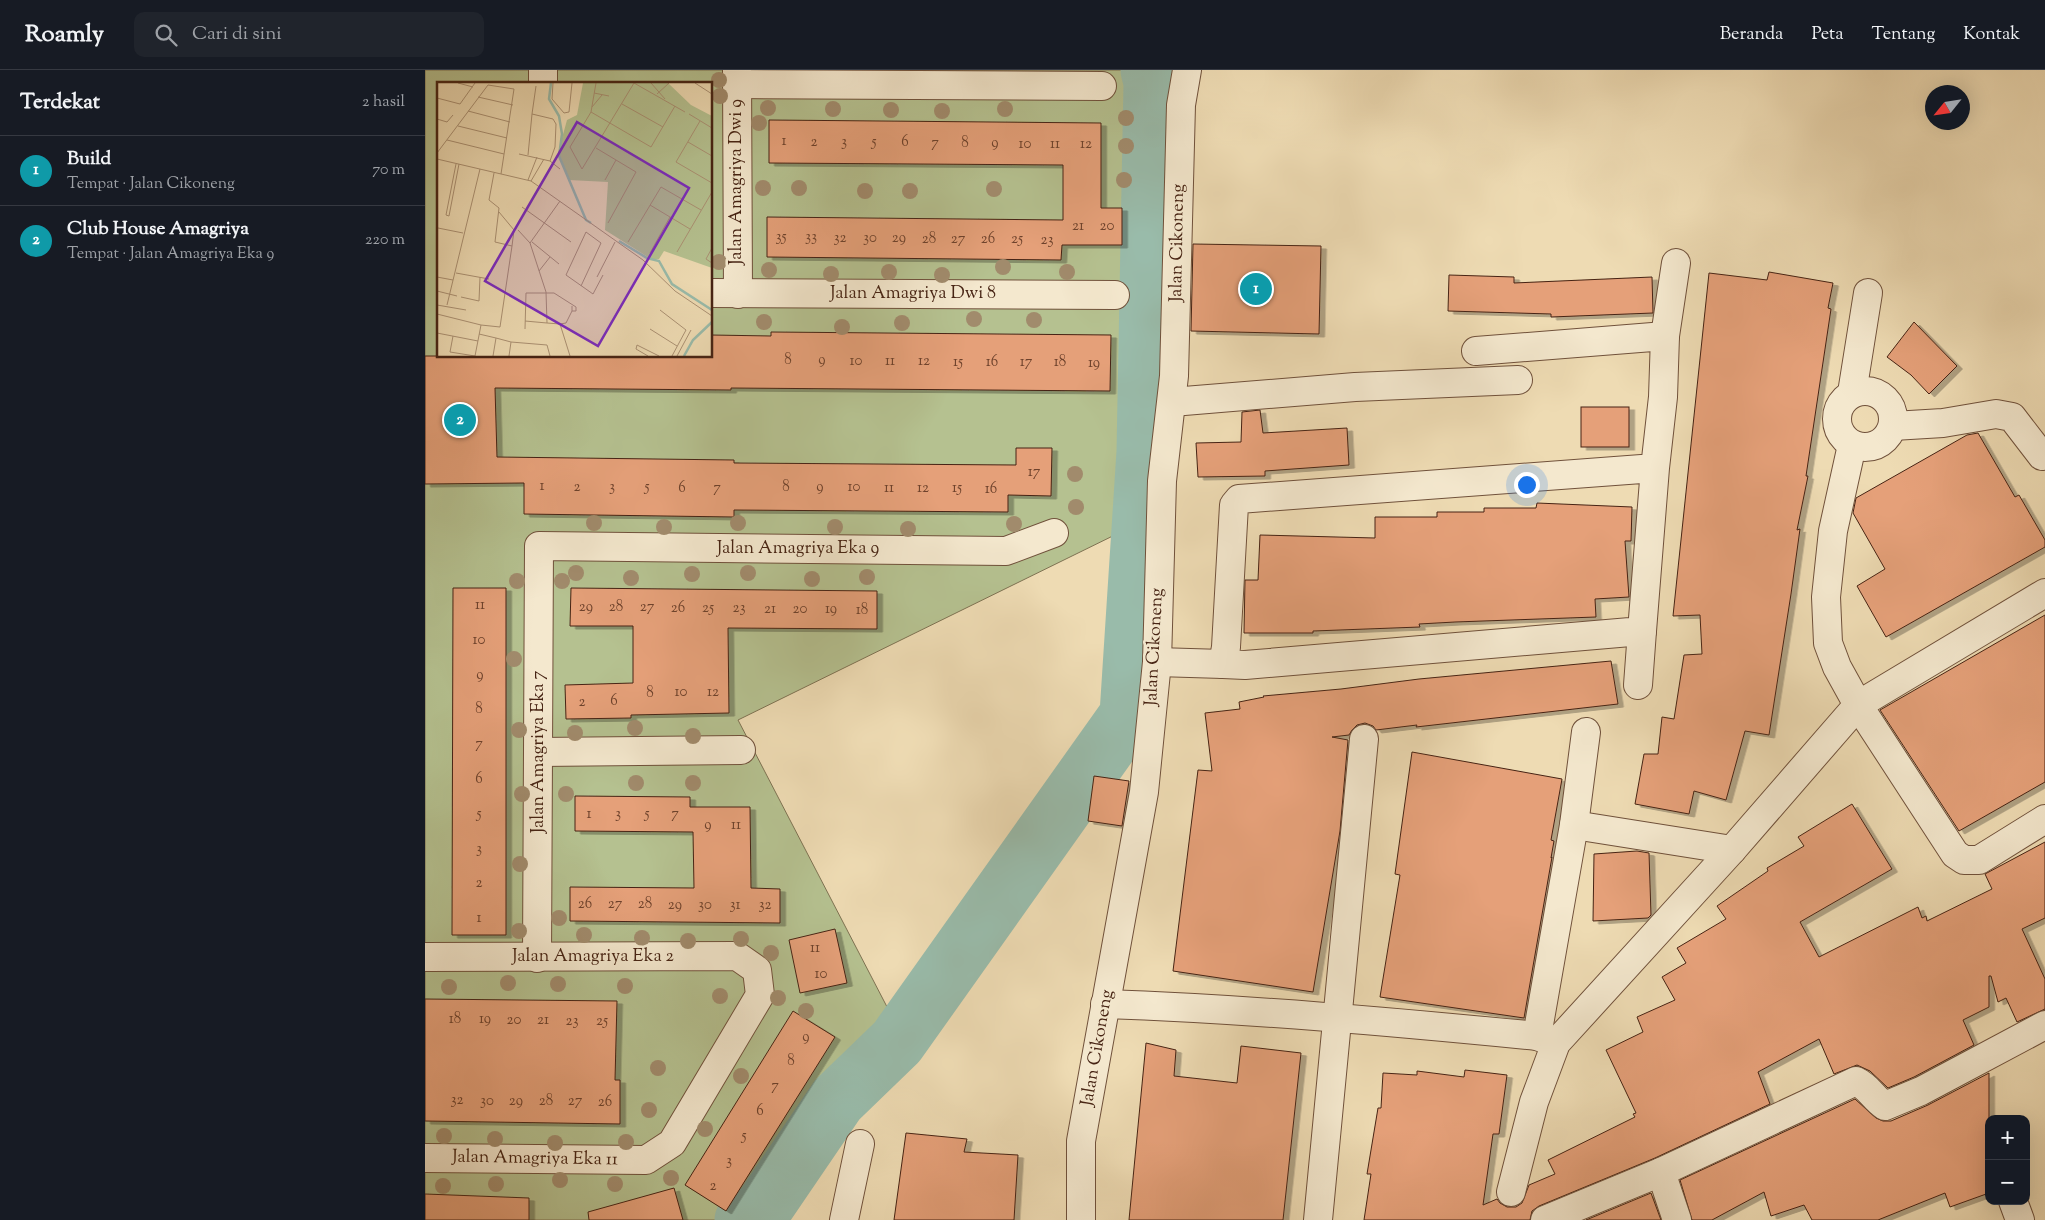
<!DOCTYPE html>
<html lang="id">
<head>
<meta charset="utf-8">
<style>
	:root { --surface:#171b24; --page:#20242c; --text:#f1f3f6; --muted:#9ea1a6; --line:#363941; --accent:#b45309 }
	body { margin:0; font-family:"Sorts Mill Goudy",serif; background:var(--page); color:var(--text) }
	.controls { position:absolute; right:15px; bottom:15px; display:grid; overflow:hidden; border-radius:10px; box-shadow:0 5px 20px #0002 }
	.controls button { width:45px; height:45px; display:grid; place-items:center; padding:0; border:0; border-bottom:1px solid var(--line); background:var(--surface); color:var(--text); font:25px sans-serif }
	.compass { position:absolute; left:1500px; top:15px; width:45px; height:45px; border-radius:50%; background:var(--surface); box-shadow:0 5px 20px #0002; rotate:240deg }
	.you { position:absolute; left:1101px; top:414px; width:18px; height:18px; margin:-12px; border:4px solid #fff; border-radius:50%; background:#1a73e8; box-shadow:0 0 0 8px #1a73e833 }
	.badge { display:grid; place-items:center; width:32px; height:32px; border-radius:50%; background:var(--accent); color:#fff; font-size:16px; font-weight:700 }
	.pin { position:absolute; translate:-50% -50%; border:2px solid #fff; box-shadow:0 1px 5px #0006 }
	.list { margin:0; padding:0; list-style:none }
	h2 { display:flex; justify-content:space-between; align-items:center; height:65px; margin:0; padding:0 20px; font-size:21px }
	h2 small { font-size:16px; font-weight:400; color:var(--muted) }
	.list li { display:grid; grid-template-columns:32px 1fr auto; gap:15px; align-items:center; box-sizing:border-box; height:70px; padding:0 20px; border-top:1px solid var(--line) }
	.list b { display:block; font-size:19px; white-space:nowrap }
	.list p { margin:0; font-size:16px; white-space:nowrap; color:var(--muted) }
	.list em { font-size:16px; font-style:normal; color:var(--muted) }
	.icon { flex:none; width:28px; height:28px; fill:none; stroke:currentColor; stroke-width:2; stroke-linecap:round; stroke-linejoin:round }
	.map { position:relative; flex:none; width:1620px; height:1150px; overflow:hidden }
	header { display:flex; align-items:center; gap:30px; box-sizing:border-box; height:70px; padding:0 25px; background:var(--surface); border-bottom:1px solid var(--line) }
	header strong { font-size:24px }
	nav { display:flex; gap:28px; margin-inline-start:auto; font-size:18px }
	.search { width:350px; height:45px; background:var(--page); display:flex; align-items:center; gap:12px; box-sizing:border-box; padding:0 18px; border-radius:10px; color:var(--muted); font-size:19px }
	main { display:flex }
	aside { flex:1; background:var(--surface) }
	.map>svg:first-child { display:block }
	.green { fill:#b5c190; stroke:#7e7252; fill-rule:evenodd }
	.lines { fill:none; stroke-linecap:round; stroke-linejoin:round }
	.river { stroke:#9ba; stroke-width:59 }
	.building { fill:#e5a079; stroke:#462313; filter:url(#shadow) }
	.minor-casing { stroke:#70513b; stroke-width:30 }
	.minor { stroke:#f4e8ce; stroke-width:28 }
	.tree { fill:#a18b6c }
	.labels { text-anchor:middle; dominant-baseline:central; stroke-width:5; stroke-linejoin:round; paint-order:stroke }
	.number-label { font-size:15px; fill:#6e422c }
	.street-label { font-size:18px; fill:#462313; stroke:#f4e8ce }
	.inset-river { fill:none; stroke:#9ba; stroke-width:2.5 }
	.inset-road { fill:none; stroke:#ab9173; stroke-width:1 }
	.view { fill:#7b2cbf; fill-opacity:0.15; stroke:#7b2cbf; stroke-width:2.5 }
	.inset-edge { fill:none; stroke:#462313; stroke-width:2.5 }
</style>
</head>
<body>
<header>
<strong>Roamly</strong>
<div class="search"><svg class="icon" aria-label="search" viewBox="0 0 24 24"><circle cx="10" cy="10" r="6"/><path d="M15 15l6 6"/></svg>Cari di sini</div>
<nav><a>Beranda</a><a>Peta</a><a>Tentang</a><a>Kontak</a></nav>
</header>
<main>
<aside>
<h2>Terdekat<small>2 hasil</small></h2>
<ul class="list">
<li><span class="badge" style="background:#0f9aa8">1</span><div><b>Build</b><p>Tempat · Jalan Cikoneng</p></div><em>70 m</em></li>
<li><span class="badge" style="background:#0f9aa8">2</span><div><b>Club House Amagriya</b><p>Tempat · Jalan Amagriya Eka 9</p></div><em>220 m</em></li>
</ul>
</aside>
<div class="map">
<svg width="1620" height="1150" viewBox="0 0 1620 1150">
	<defs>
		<filter id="shadow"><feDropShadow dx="5.5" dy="3" stdDeviation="0" flood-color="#0004"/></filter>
	</defs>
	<rect width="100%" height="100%" fill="#eedbb3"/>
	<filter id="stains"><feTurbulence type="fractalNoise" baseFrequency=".004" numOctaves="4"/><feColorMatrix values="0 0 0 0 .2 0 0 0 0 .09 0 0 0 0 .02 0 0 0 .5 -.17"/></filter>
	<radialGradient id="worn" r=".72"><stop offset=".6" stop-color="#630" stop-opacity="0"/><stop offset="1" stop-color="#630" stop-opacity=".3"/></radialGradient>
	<path class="green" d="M0 0H715L703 337 702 459 313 650 473 958 408 1009 320 1150H0ZM14 14H286V286H14Z"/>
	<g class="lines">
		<path class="river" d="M319 1150 337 1140 412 1030 472 972 704 645 721 382 728 12 725 0"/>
	</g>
	<g class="building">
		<path d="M344 50 676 53V138H697V175H637L636 190 342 187V147L638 150V95L344 93Z"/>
		<path d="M768 174 896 176 894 264 766 261Z"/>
		<path d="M1344 202 1408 213 1403 238 1406 239 1381 406H1383L1372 460 1375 459 1366 524 1344 665 1320 661 1301 730 1269 721 1264 744 1210 734 1219 684H1233L1237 647 1249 649 1259 585 1277 584 1275 545 1248 546 1284 203 1342 210Z"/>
		<path d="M1024 205 1089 207V213L1227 207 1228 243 1126 247V244L1023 241Z"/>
		<path d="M1489 252 1532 296 1504 324 1486 305 1462 287Z"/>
		<path d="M346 262 686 265 685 321 306 318V320L70 318 72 387 309 390V393L591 395V378H627L626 426 583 425V442L309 440V447L99 444V413L0 414V286H286V265L346 266Z"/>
		<rect x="1156" y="337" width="48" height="40"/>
		<path d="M835 340 838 363 922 358 924 395 840 401V406L773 407 771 373 816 372 817 342Z"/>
		<path d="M1553 363 1590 427 1594 425 1620 470V477L1461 567 1432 516 1460 499 1428 443 1431 428 1542 365Z"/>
		<path d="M1112 433 1207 437 1206 471H1200L1204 527 1170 529 1171 547 1030 552 994 554 995 557 888 561V563H819L820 510H833L835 465 950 468V447H1012V442H1059V438H1111Z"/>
		<path d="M28 518H81V865H27Z"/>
		<path d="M146 518 452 521V559L303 558 304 643 206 645V648L141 649 140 615 208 613V556H145Z"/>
		<path d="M1620 545V712L1534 761 1455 640Z"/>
		<path d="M1186 591 1193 634 991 657 992 655 951 660 948 656 940 653 932 655 927 660 924 665 907 667 923 670 915 761 888 922 748 901 773 700 787 701 780 643 815 639 814 632 839 627 838 626 916 619 994 609Z"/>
		<path d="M987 682 1137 709 1126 770 1129 771 1126 788 1127 787 1099 948 955 927 975 805 970 804Z"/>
		<path d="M669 706 704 711 697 756 663 751Z"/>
		<path d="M150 726 265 727V737H325L326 818 355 819V853L145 851V817L269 818 268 762 150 761Z"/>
		<path d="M1427 734 1467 799 1375 852 1394 887 1493 837 1497 848 1501 846 1502 851 1567 819 1560 804 1620 772V848L1597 859 1620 909V939L1592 952 1581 928 1573 932 1566 906H1564V937L1538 950 1549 975 1489 1007 1463 1018 1445 1001 1432 995 1409 1004 1394 969 1333 1002 1345 1034 1230 1088 1114 1136 1107 1141 1105 1150H939L946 1104H942L953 1038H956L958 1003 992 1005V1001L1039 1007 1040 1000 1082 1005 1074 1064H1068L1058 1135 1072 1129 1075 1133 1082 1137H1091L1097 1133 1104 1115 1130 1104 1123 1090 1210 1047 1208 1044 1211 1043 1181 980 1218 962 1212 947 1250 930 1237 907 1261 893 1252 878 1301 849 1292 836 1343 801 1342 798 1379 776 1373 767Z"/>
		<path d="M1212 781 1224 783 1226 845 1223 848 1168 851 1169 784Z"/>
		<path d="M410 859 422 913 375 923 364 870Z"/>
		<path d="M0 929 192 931 190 1010H195V1054L0 1051Z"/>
		<path d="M368 941 410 967 301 1141 260 1115Z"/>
		<path d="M721 973 751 980 749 1006 812 1013 816 976 876 983 858 1150H704Z"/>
		<path d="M1564 1003V1123L1525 1137 1520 1123 1453 1150H1387L1379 1135 1346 1146 1339 1122 1287 1150H1267L1255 1110 1430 1029 1451 1048 1458 1051H1466L1503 1035Z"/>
		<path d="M481 1063 542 1069 539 1082 593 1085 589 1150H469Z"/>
		<path d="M249 1118 258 1150H164L163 1142Z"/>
		<path d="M1226 1123 1236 1150H1161Z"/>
		<path d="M0 1124 104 1128V1150H0Z"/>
	</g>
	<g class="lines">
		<defs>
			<g id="minor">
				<path d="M312 0 313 224"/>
				<path d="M118 14V0"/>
				<path d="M312 14 677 16"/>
				<path d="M286 223 690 225"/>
				<path d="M1240 266 1251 193"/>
				<path d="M1051 281 1240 266 1238 327 1230 398 1217 561 820 595 798 594 801 577 809 435 814 429 1230 398"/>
				<circle cx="1440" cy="349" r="28"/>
				<path d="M1427 323 1443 223"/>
				<path d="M747 332 930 317 1093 310"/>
				<path d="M1468 356 1518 353 1571 344 1587 347 1617 386 1620 383"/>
				<path d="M1427 375 1408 461 1401 527 1403 573 1412 597 1433 635 1530 784 1539 790H1554L1620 749"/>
				<path d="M732 592 798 594"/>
				<path d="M1213 615 1217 561"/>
				<path d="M114 682 316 680"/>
				<path d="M1149 755 1307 780"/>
				<path d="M0 887 312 886 332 900 335 925 247 1073 221 1090 0 1088"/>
				<path d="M112 888 114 476 581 481 629 463"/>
				<path d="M680 934C825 939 968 952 1112 966L1131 973"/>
				<path d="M1112 966 1149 755 1161 662"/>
				<path d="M1236 1102 1431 1011C1444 1017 1448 1028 1460 1036L1496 1021 1620 955"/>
				<path d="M1086 1122 1109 1032 1131 973 1307 780 1433 635 1620 523"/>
				<path d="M1588 1131 1595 1150"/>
				<path d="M419 1150 435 1074"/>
				<path d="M656 1150V1071L719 722 732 592 737 411 749 306 756 35 762 0"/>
				<path d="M893 1150 939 669"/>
				<path d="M1120 1150 1236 1102 1252 1150"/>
			</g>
		</defs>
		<use href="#minor" class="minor-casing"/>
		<use href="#minor" class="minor"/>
	</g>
	<g class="tree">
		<circle cx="294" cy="10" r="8"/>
		<circle cx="295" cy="26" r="8"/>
		<circle cx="343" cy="38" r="8"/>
		<circle cx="408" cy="39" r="8"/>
		<circle cx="580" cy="39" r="8"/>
		<circle cx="466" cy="40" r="8"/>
		<circle cx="517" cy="41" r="8"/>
		<circle cx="701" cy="48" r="8"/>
		<circle cx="334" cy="53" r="8"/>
		<circle cx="701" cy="76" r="8"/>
		<circle cx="699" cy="110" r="8"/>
		<circle cx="338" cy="118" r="8"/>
		<circle cx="374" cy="118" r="8"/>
		<circle cx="569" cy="119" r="8"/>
		<circle cx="440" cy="121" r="8"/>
		<circle cx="485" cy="121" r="8"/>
		<circle cx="294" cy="192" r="8"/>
		<circle cx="578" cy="197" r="8"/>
		<circle cx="344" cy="200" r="8"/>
		<circle cx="464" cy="202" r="8"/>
		<circle cx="642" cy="202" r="8"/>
		<circle cx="406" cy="204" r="8"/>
		<circle cx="517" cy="205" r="8"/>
		<circle cx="549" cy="249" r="8"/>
		<circle cx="609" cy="250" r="8"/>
		<circle cx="339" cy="252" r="8"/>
		<circle cx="477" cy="253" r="8"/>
		<circle cx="417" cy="257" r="8"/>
		<circle cx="650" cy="404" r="8"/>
		<circle cx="651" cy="437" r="8"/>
		<circle cx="169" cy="453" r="8"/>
		<circle cx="313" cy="453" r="8"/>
		<circle cx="589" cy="454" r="8"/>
		<circle cx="239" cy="457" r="8"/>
		<circle cx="410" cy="457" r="8"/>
		<circle cx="483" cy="459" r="8"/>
		<circle cx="151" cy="503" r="8"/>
		<circle cx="323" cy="503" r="8"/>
		<circle cx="267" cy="504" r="8"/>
		<circle cx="442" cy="507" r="8"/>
		<circle cx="206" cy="508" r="8"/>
		<circle cx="387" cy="509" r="8"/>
		<circle cx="92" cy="511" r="8"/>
		<circle cx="137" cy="511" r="8"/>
		<circle cx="89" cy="589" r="8"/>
		<circle cx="210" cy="658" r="8"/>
		<circle cx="94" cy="660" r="8"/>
		<circle cx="150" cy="663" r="8"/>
		<circle cx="268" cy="666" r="8"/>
		<circle cx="211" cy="713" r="8"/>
		<circle cx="268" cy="713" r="8"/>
		<circle cx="97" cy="724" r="8"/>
		<circle cx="141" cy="724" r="8"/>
		<circle cx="95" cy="794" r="8"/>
		<circle cx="134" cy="848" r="8"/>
		<circle cx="94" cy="861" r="8"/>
		<circle cx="159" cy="865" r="8"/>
		<circle cx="217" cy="868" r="8"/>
		<circle cx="316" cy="869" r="8"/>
		<circle cx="263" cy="871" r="8"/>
		<circle cx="346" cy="883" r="8"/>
		<circle cx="83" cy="913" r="8"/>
		<circle cx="133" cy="914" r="8"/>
		<circle cx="200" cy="916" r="8"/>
		<circle cx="24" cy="917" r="8"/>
		<circle cx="295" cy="926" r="8"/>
		<circle cx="353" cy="928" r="8"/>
		<circle cx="381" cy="941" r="8"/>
		<circle cx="233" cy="998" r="8"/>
		<circle cx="316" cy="1006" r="8"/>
		<circle cx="224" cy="1040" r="8"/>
		<circle cx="280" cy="1059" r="8"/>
		<circle cx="19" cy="1066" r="8"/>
		<circle cx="70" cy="1069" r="8"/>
		<circle cx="201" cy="1072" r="8"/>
		<circle cx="130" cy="1073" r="8"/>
		<circle cx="246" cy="1108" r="8"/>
		<circle cx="135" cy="1110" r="8"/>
		<circle cx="71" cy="1114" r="8"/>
		<circle cx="190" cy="1114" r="8"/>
		<circle cx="18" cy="1116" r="8"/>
	</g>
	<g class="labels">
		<g class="number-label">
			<text x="359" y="71">1</text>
			<text x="389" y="72">2</text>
			<text x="419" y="72">3</text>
			<text x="449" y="72">5</text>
			<text x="480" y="72">6</text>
			<text x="510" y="73">7</text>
			<text x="540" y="73">8</text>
			<text x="570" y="73">9</text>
			<text x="600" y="74">10</text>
			<text x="630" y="74">11</text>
			<text x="661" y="74">12</text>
			<text x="653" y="156">21</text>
			<text x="682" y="156">20</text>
			<text x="356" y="167">35</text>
			<text x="386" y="167">33</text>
			<text x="415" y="168">32</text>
			<text x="445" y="168">30</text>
			<text x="474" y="168">29</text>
			<text x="504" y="169">28</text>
			<text x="533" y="169">27</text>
			<text x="563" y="169">26</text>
			<text x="592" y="169">25</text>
			<text x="622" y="170">23</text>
			<text x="363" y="290">8</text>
			<text x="397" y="290">9</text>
			<text x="431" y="291">10</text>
			<text x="465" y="291">11</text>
			<text x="499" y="291">12</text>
			<text x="533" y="292">15</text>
			<text x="567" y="292">16</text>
			<text x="601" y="292">17</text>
			<text x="635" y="292">18</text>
			<text x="669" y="293">19</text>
			<text x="609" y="402">17</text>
			<text x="117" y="416">1</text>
			<text x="152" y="417">2</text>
			<text x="187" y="417">3</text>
			<text x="222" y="417">5</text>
			<text x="361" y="417">8</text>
			<text x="395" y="417">9</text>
			<text x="429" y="417">10</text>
			<text x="257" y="418">6</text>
			<text x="292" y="418">7</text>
			<text x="464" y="418">11</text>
			<text x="498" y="418">12</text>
			<text x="532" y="418">15</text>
			<text x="566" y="419">16</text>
			<text x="55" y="535">11</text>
			<text x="161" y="537">29</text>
			<text x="191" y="537">28</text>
			<text x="222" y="537">27</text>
			<text x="253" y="538">26</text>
			<text x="283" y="538">25</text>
			<text x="314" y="538">23</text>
			<text x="345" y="539">21</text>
			<text x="375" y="539">20</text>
			<text x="406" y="539">19</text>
			<text x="437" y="540">18</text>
			<text x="54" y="570">10</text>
			<text x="55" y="605">9</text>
			<text x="256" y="622">10</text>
			<text x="288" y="622">12</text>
			<text x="225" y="623">8</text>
			<text x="189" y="631">6</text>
			<text x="157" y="632">2</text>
			<text x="54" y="639">8</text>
			<text x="54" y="674">7</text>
			<text x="54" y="709">6</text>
			<text x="54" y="744">5</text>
			<text x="164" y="744">1</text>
			<text x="193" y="744">3</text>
			<text x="222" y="744">5</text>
			<text x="250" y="744">7</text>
			<text x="283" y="755">9</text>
			<text x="311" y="755">11</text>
			<text x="54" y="779">3</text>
			<text x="54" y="813">2</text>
			<text x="160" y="834">26</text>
			<text x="190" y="834">27</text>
			<text x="220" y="834">28</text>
			<text x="250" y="835">29</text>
			<text x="280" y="835">30</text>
			<text x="310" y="835">31</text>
			<text x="340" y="835">32</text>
			<text x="54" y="848">1</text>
			<text x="390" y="878">11</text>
			<text x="396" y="904">10</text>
			<text x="30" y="949">18</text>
			<text x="60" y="949">19</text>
			<text x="89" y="950">20</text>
			<text x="118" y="950">21</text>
			<text x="147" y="951">23</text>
			<text x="177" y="951">25</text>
			<text x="381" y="967">9</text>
			<text x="366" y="991">8</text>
			<text x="350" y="1016">7</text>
			<text x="32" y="1030">32</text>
			<text x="62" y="1031">30</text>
			<text x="91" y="1031">29</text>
			<text x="121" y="1031">28</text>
			<text x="150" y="1031">27</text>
			<text x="180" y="1032">26</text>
			<text x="335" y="1041">6</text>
			<text x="319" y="1066">5</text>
			<text x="304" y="1091">3</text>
			<text x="288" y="1116">2</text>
		</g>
		<g class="street-label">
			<text transform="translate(312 112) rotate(-90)">Jalan Amagriya Dwi 9</text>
			<text transform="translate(753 173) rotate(-89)">Jalan Cikoneng</text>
			<text x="488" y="224">Jalan Amagriya Dwi 8</text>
			<text x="373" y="479">Jalan Amagriya Eka 9</text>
			<text transform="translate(730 577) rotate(-87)">Jalan Cikoneng</text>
			<text transform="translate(114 682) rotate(-90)">Jalan Amagriya Eka 7</text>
			<text x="168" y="887">Jalan Amagriya Eka 2</text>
			<text transform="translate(673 978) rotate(-80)">Jalan Cikoneng</text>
			<text transform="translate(110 1089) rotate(1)">Jalan Amagriya Eka 11</text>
		</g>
	</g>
	<g transform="translate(12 12)">
		<rect width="275" height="275" fill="#eedbb3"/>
		<path d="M146 1H231L254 23 275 34V186L227 169 222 177H214L168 148 171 100 132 98 121 71 130 38 140 33Z" fill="#b5c190"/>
		<path class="inset-river" d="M114 1 112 17 122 34 125 52 122 74 149 138 154 141M182 159 210 176 222 179 235 202 275 228M247 274 256 258 275 240"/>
		<path class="inset-road" d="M21 1 36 5M116 1 115 17 127 31 132 30 135 1M159 1 154 30 133 65 145 87 197 1M197 1 248 30M214 1 228 17M258 1 275 12M157 11 172 14M220 12 232 1M41 15 76 23M0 16 23 22 38 1M185 22 226 45M155 25 165 13M31 29 73 40M154 30 214 65 238 24M95 32 99 4M252 32 275 46M0 37 10 40 16 33M263 39 239 80 275 101M21 44 70 56M10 58 67 72M251 60 275 74M159 66 199 90 171 141M0 71 51 3 77 7 64 92M82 72 113 79 123 87M91 73 95 32 116 37 119 42 118 65 113 79M0 77 94 99 206 178 238 209 275 234M57 91 52 118 62 126 58 160 75 164 77 148 62 130M91 98 100 75M168 98 179 78M94 99 107 77M213 123 253 147M85 125 134 160M12 134 9 133 19 82M12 134 22 82M1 146 26 151M81 148 93 161 109 210 110 241 123 242M95 160 122 182M191 160 224 105 264 128M93 161 123 119M275 166 269 177 275 181M240 170 275 110M213 171 233 135M102 189 113 175M19 191 52 197M0 195 16 198M160 195 178 160M144 204 164 161 149 150 129 193 156 212 166 193M0 209 20 214M24 215 42 219 43 195M0 223 29 228M10 223 43 87M223 228 249 248 235 274M0 232 44 243M88 239 110 241M88 247 89 211H117L139 225V229H135V224M213 247 240 264M0 251 41 259M42 252 59 256M16 254 13 270 38 274M74 260 110 263 113 274M38 274 44 243 63 245 75 164M56 274 59 256 74 260 72 274M133 274 123 242 129 241 135 229M211 274 199 267 200 263 222 274M240 274 254 248"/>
		<path class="view" d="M140 40 252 106 161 264 48 199Z"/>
		<rect width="275" height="275" class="inset-edge"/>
	</g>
	<rect width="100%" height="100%" filter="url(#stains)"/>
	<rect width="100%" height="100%" fill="url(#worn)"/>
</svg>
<div class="controls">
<button>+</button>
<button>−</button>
</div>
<svg class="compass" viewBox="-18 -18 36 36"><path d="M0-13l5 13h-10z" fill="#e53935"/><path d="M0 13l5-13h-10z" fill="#9ea1a6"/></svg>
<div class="you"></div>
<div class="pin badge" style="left:831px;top:219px;background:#0f9aa8">1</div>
<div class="pin badge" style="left:35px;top:350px;background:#0f9aa8">2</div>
</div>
</main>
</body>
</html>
